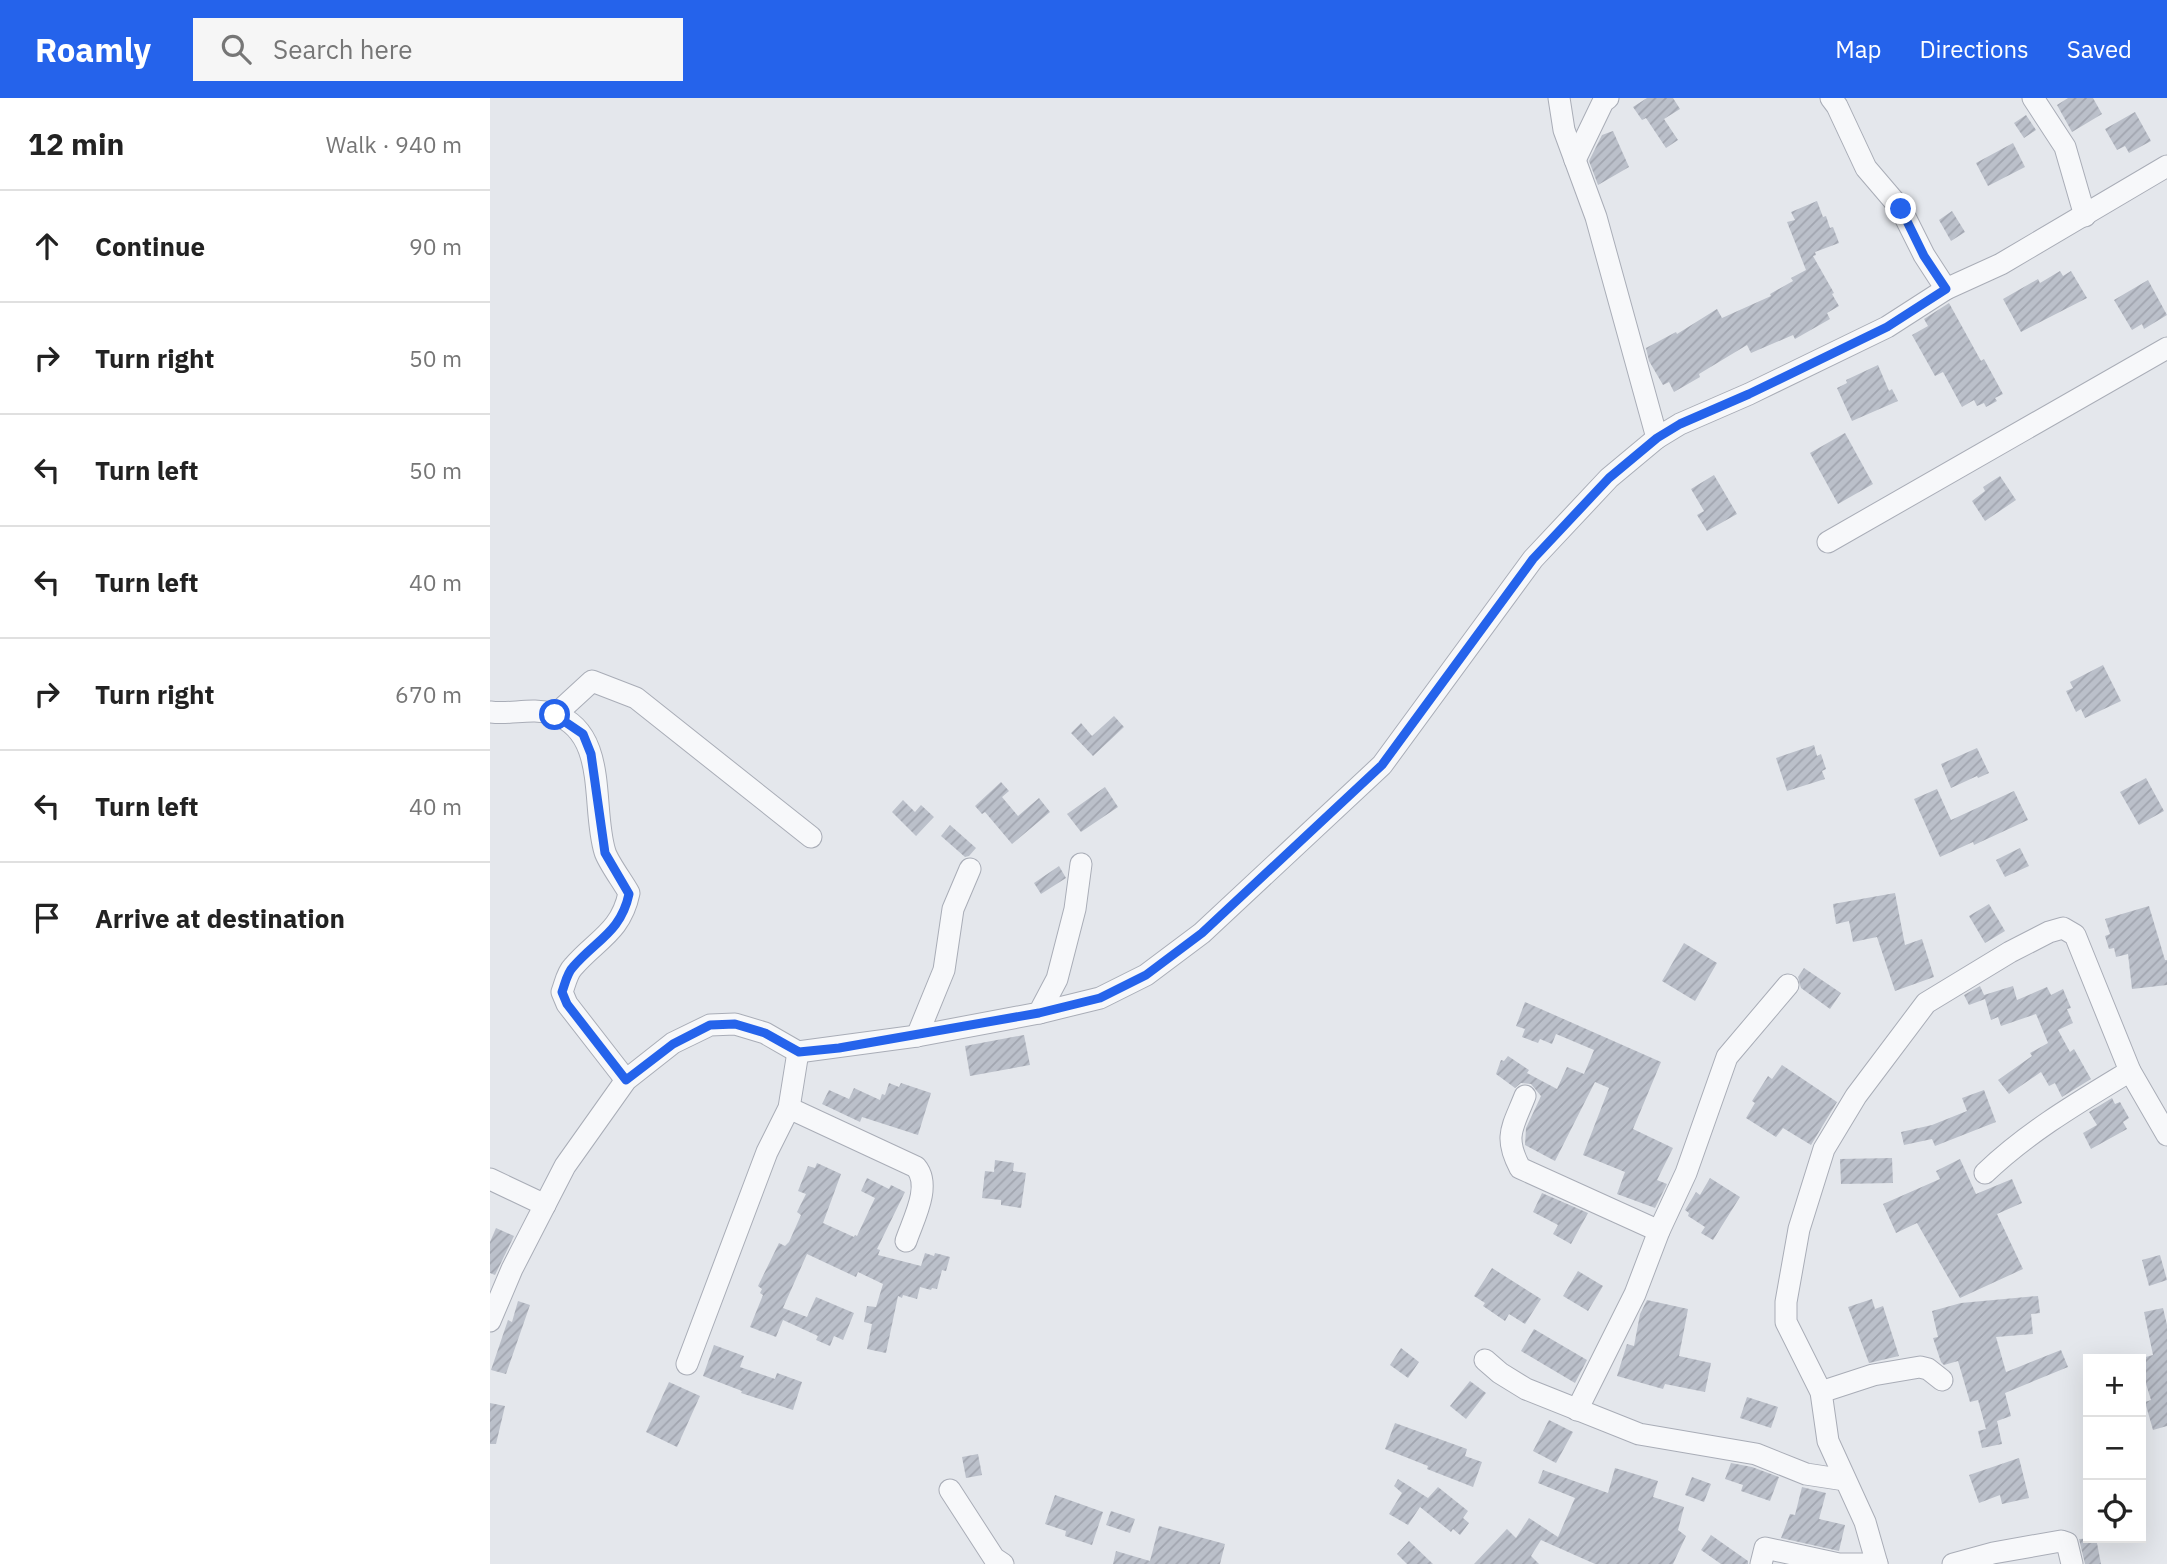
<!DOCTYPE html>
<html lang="en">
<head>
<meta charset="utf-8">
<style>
	:root { --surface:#fff; --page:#f6f6f6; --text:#222; --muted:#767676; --line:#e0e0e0; --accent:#2563eb }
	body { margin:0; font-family:"IBM Plex Sans",sans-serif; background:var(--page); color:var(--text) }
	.controls { position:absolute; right:21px; bottom:21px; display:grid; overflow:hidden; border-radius:0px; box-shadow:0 7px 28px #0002 }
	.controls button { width:63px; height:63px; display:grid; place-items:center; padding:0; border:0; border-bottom:2px solid var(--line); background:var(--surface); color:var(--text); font:35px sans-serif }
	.stop { position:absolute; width:21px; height:21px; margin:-16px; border:5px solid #2563eb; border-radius:50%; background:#fff }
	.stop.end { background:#2563eb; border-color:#fff; box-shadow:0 2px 7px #0008 }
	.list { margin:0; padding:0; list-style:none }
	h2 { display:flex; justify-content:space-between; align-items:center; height:91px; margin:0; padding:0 28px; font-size:30px }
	h2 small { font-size:23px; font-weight:400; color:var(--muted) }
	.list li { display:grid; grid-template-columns:46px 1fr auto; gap:21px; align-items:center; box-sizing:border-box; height:112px; padding:0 28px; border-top:2px solid var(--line) }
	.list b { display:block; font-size:26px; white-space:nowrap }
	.list em { font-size:23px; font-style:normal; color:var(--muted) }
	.icon { flex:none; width:38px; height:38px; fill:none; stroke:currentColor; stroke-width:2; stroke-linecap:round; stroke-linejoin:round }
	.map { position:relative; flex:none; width:1677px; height:1466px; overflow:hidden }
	header { display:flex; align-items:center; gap:42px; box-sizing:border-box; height:98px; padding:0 35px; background:var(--accent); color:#fff }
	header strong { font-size:33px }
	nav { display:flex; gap:38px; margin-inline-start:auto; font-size:24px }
	.search { width:490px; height:63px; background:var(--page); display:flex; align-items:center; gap:18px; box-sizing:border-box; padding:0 24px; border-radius:0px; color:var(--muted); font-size:26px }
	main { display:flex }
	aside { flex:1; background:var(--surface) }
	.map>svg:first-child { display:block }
	.building { fill:url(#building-hatch) }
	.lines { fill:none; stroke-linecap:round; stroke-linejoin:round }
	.minor-casing { stroke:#a9adb7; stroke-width:23 }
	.minor { stroke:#f7f8fa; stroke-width:21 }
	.route { stroke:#2563eb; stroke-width:9 }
</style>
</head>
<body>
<header>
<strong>Roamly</strong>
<div class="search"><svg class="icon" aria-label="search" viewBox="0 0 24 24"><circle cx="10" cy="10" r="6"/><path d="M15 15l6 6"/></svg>Search here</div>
<nav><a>Map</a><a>Directions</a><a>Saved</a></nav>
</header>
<main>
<aside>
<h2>12 min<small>Walk · 940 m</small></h2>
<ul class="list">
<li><svg class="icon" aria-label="ahead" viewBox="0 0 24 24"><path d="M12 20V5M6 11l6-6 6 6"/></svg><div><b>Continue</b></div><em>90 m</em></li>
<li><svg class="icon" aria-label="right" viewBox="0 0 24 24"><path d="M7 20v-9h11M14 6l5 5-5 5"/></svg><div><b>Turn right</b></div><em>50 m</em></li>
<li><svg class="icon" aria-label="left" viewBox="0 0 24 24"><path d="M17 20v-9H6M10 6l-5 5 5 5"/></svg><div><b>Turn left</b></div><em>50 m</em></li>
<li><svg class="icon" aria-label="left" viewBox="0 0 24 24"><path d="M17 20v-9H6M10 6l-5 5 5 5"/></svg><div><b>Turn left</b></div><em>40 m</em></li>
<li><svg class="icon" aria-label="right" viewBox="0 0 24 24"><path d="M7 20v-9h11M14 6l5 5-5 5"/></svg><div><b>Turn right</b></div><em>670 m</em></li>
<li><svg class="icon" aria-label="left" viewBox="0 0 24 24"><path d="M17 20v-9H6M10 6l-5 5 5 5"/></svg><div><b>Turn left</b></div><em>40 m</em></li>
<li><svg class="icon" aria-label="arrive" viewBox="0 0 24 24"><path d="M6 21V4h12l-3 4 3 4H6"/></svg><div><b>Arrive at destination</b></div></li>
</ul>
</aside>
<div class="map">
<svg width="1677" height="1466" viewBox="0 0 1677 1466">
	<defs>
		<pattern id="building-hatch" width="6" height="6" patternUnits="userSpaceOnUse" patternTransform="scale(1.75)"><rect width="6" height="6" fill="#bbc0ca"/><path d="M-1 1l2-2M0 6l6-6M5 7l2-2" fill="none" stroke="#a1a5af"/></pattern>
	</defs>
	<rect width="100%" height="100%" fill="#e4e7ec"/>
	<g class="building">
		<path d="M1157 0H1183L1190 11 1174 21 1188 42 1176 50 1156 20 1152 22 1143 9Z"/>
		<path d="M1578 0H1603L1612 16 1582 34 1567 7Z"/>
		<path d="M1645 14 1661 43 1639 55 1635 48 1627 52 1615 31Z"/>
		<path d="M1536 17 1546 32 1534 40 1524 25Z"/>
		<path d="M1123 33 1139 69 1108 87 1099 63 1112 37Z"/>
		<path d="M1523 45 1535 69 1498 88 1486 65Z"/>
		<path d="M1327 103 1333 119 1336 118 1340 130 1343 129 1349 145 1325 154 1326 157 1323 158 1344 195 1342 196 1349 208 1337 215 1340 221 1305 241 1303 237 1261 255 1257 247 1209 276 1210 279 1184 294 1179 284 1173 287 1159 263 1156 250 1186 234 1187 236 1227 211 1232 220 1281 198 1280 196 1303 183 1301 180 1316 172 1297 124 1305 122 1301 114Z"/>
		<path d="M1462 113 1475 134 1461 143 1449 122Z"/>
		<path d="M1570 173 1573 178 1581 173 1597 200 1531 234 1513 201 1548 181 1550 185Z"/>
		<path d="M1658 182 1677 217 1654 231 1652 226 1642 232 1624 202Z"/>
		<path d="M1459 205 1491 263 1494 261 1513 296 1505 300 1507 303 1496 309 1494 305 1487 308 1484 302 1472 309 1453 274 1445 278 1422 237 1438 228 1434 221Z"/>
		<path d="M1388 267 1399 293 1402 291 1408 303 1362 323 1347 290 1357 285 1356 282Z"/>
		<path d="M1355 335 1383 386 1348 406 1320 355Z"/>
		<path d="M1224 377 1247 416 1217 433 1207 417 1214 413 1201 391Z"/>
		<path d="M1510 378 1526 402 1495 423 1482 403 1495 393 1493 389Z"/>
		<path d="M1613 567 1631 603 1595 620 1591 611 1586 614 1576 593 1583 590 1580 584Z"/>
		<path d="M624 618 634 629 603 658 581 635 591 625 602 638Z"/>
		<path d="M1324 647 1327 658 1331 656 1336 671 1332 673 1335 681 1297 693 1286 660Z"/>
		<path d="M1487 650 1499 675 1488 680 1487 678 1461 690 1451 666Z"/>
		<path d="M1656 680 1674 713 1649 727 1630 694Z"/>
		<path d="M511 684 519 693 512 699 528 718 549 700 560 714 522 746 495 714 492 716 485 708Z"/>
		<path d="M615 689 628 709 591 734 577 716Z"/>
		<path d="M1447 691 1461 722 1524 693 1538 722 1484 747 1483 744 1450 759 1424 701Z"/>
		<path d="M413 702 425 714 431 707 444 719 426 738 402 714Z"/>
		<path d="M460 727 486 750 479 758 475 759 451 738Z"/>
		<path d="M1530 750 1539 768 1515 779 1506 762Z"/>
		<path d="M569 768 576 780 551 796 544 785Z"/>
		<path d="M1405 795 1415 847 1432 841 1444 879 1405 893 1387 839 1363 844 1359 823 1346 826 1343 806Z"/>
		<path d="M1499 806 1515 833 1495 845 1479 818Z"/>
		<path d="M1659 808 1675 862H1677V887L1642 891 1638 856 1626 859 1624 850 1619 851 1615 838 1620 836 1615 821Z"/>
		<path d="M1194 845 1227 865 1205 903 1172 883Z"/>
		<path d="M1314 870 1351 895 1340 911 1311 890 1308 879Z"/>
		<path d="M1490 888 1494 897 1523 888 1527 902 1557 889 1561 897 1573 891 1581 910 1577 911 1583 925 1568 932 1580 954 1584 951 1601 981 1572 999 1565 985 1559 988 1551 974 1519 996 1508 982 1542 958 1540 955 1558 945 1546 916 1511 928 1508 919 1501 922 1495 901 1479 907 1474 897Z"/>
		<path d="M1035 904 1171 964 1143 1031 1183 1050 1167 1082 1177 1086 1165 1110 1127 1096 1135 1074 1093 1057 1119 990 1105 984 1065 1063 1035 1047 1036 1030 1051 998 1041 986 1031 985 1025 990 1006 976 1011 962 1014 963 1018 958 1039 972 1037 975 1067 991 1077 969 1094 976 1104 952 1066 936 1062 946 1050 941 1048 945 1032 939 1035 931 1026 928Z"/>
		<path d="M534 937 540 967 480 978 475 948Z"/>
		<path d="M1292 967 1347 1004 1321 1047 1293 1030 1286 1039 1256 1020 1265 1005 1262 1003 1278 978 1282 981Z"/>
		<path d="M399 985 409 989 411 985 441 995 428 1037 372 1019 370 1024 332 1006 339 992 359 1001 364 990 390 1002 392 996 395 997Z"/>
		<path d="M1494 992 1506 1024 1445 1048 1442 1041 1414 1047 1411 1034 1442 1027 1477 1013 1472 1000Z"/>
		<path d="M1622 1000 1625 1006 1630 1004 1639 1020 1633 1024 1637 1031 1601 1051 1593 1035 1607 1027 1599 1014Z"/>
		<path d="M1402 1060 1403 1085 1351 1086 1350 1061Z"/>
		<path d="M1470 1061 1486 1096 1522 1081 1532 1105 1507 1116 1533 1171 1470 1200 1427 1125 1406 1135 1393 1106 1450 1081 1446 1073Z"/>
		<path d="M505 1062 524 1065 523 1073 536 1075 531 1110 511 1107V1102L492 1100 495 1073 504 1074Z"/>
		<path d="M327 1065 351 1076 333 1125 364 1139 365 1137 367 1138 385 1100 371 1093 377 1080 399 1091 401 1087 415 1094 387 1151 390 1152 388 1157 431 1168 435 1155 444 1158 445 1155 460 1159 456 1173 452 1172 447 1191 442 1190 441 1192 430 1189 427 1201 413 1197 412 1200 408 1198 396 1255 377 1251 382 1226 374 1224 377 1208 386 1209 393 1186 368 1174 366 1179 317 1156 293 1210 317 1219 326 1199 364 1215 353 1242 344 1238 340 1248 326 1242 328 1238 293 1222 286 1239 260 1229 273 1197 270 1195 272 1191 268 1188 289 1145 295 1148 299 1144 311 1117 307 1114 316 1096 308 1093 318 1068 325 1070Z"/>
		<path d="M1220 1080 1250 1099 1223 1142 1211 1135 1215 1129 1198 1118 1199 1115 1195 1112 1206 1094 1210 1097Z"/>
		<path d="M1052 1095 1098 1115 1081 1146 1063 1136 1068 1127 1043 1114Z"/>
		<path d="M6 1130 24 1138 5 1177 0 1175V1144Z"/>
		<path d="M1670 1157 1677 1182 1659 1188 1652 1162Z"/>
		<path d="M1002 1170 1051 1201 1035 1226 1019 1216 1015 1223 993 1208 995 1205 984 1198Z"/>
		<path d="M1088 1173 1113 1188 1098 1213 1073 1198Z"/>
		<path d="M1548 1198 1550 1215 1541 1216 1543 1236 1506 1239 1516 1274 1571 1252 1578 1269 1515 1295 1521 1318 1507 1323 1512 1346 1492 1350 1488 1333 1496 1331 1488 1302 1480 1304 1468 1263 1454 1267 1451 1264 1443 1240 1448 1239 1442 1213 1471 1205Z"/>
		<path d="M1382 1201 1385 1211 1393 1208 1409 1258 1379 1265 1358 1209Z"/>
		<path d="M1157 1202 1198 1211 1189 1258 1221 1265 1215 1294 1175 1286 1173 1291 1127 1278 1137 1246 1144 1248 1150 1216Z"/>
		<path d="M28 1203 40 1207 16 1276 1 1272 18 1222 22 1224Z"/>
		<path d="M1673 1210 1677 1227V1328L1663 1332 1655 1304 1661 1302 1651 1270V1261H1648L1663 1257 1654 1214Z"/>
		<path d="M1044 1231 1097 1262 1085 1285 1031 1253Z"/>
		<path d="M224 1247 254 1258 250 1269 285 1281 287 1275 312 1284 303 1312 251 1295 252 1293 213 1278Z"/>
		<path d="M911 1250 929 1264 918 1280 900 1267Z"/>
		<path d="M980 1283 996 1295 976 1321 960 1308Z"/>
		<path d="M179 1284 210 1298 187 1349 156 1334Z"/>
		<path d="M1257 1299 1288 1309 1281 1330 1250 1320Z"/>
		<path d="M0 1305 15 1308 6 1346H0Z"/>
		<path d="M1059 1322 1083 1334 1066 1365 1043 1353Z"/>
		<path d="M905 1325 977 1351 975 1358 992 1364 983 1389 937 1371 938 1368 895 1351Z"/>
		<path d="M488 1356 492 1377 476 1380 472 1359Z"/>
		<path d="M1529 1360 1539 1400 1512 1406 1510 1397 1489 1405 1479 1377Z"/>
		<path d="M1241 1365 1262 1369 1289 1379 1280 1403 1251 1393 1253 1387 1235 1381Z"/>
		<path d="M1125 1370 1168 1383 1163 1399 1194 1409 1188 1432 1196 1438 1183 1466H1105L1051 1442 1041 1458 1049 1466H984L1017 1431 1026 1440 1039 1420 1068 1439 1085 1400 1048 1385 1053 1372 1118 1395Z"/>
		<path d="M1202 1379 1221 1386 1214 1404 1195 1397Z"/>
		<path d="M908 1381 938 1400 948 1389 978 1413 973 1420 979 1425 970 1437 963 1431 961 1434 930 1409 918 1427 899 1416 912 1395 904 1388Z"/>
		<path d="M1312 1389 1336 1395 1329 1421 1355 1427 1349 1453 1291 1440 1300 1416 1305 1417Z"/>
		<path d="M565 1397 613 1414 602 1447 575 1438 576 1433 555 1426Z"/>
		<path d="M621 1413 645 1421 640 1435 616 1427Z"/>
		<path d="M669 1428 735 1446 730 1466H623L626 1453 660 1463Z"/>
		<path d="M1221 1437 1258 1463V1466H1231L1211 1452Z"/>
		<path d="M1606 1440 1611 1466H1595L1589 1441Z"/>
		<path d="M919 1443 943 1466H917L907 1456Z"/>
	</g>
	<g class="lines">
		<defs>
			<g id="minor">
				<path d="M1069 0 1074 32 1106 119 1167 340 1190 326 1259 296 1397 229 1456 191 1511 166 1677 68"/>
				<path d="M1341 0 1347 8 1376 70 1411 111 1434 157 1456 191"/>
				<path d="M1543 0 1575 49 1595 118"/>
				<path d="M1085 62 1113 4 1118 0"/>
				<path d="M1338 444 1677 250"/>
				<path d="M0 614C22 617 41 609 64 616 119 635 101 709 115 754 118 764 133 784 139 795 131 834 106 842 83 869 77 875 75 886 72 894L77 906 136 982"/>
				<path d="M65 617 102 583 146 600 321 739"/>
				<path d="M549 915 610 900 656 877 712 835 892 667 1043 461 1119 380 1167 340"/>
				<path d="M427 938 454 872 463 811 480 771"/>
				<path d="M1035 998C1023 1029 1013 1038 1030 1070L1169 1133"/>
				<path d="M299 1010 426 1069C442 1088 423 1122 416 1143"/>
				<path d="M1495 1075C1539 1033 1589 1004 1640 973"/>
				<path d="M0 1081 55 1107"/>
				<path d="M0 1223 22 1171 75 1068 136 982 183 945 220 927 245 926 275 935 308 954 427 938 549 915 567 881 585 811 591 766"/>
				<path d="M995 1262 1010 1275 1036 1291 1149 1336 1266 1356 1316 1376 1355 1382"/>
				<path d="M197 1266 277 1054 299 1010 308 954"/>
				<path d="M1331 1294 1383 1277 1430 1269 1438 1271 1452 1282"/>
				<path d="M1087 1312 1145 1196 1169 1133 1196 1075 1237 959 1298 887"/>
				<path d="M460 1392 504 1460 513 1466"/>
				<path d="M1271 1466 1275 1450 1349 1466H1387"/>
				<path d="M1387 1466 1375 1424 1338 1343 1331 1294 1296 1224V1204L1309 1131 1334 1051 1366 998 1436 905 1520 854 1559 834 1573 830 1585 837 1640 973 1677 1037"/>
				<path d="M1463 1466 1503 1455 1571 1443 1577 1445 1582 1466"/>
			</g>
		</defs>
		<use href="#minor" class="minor-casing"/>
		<use href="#minor" class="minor"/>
	</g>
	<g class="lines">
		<path class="route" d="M65 617 93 636 101 656 115 755 139 796C131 834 106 842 83 869 77 875 75 886 72 894L77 906 136 982 183 946 220 927 245 926 275 935 309 954 349 950 549 915 610 900 656 877 712 835 892 667 1043 461 1119 380 1167 340 1190 326 1259 296 1397 229 1456 191 1434 158 1411 111"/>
	</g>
</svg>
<div class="controls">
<button>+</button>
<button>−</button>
<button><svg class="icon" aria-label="locate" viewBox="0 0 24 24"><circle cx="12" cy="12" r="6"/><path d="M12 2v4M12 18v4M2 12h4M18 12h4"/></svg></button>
</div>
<div class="stop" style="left:65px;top:617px"></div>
<div class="stop end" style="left:1411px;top:111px"></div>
</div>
</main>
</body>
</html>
